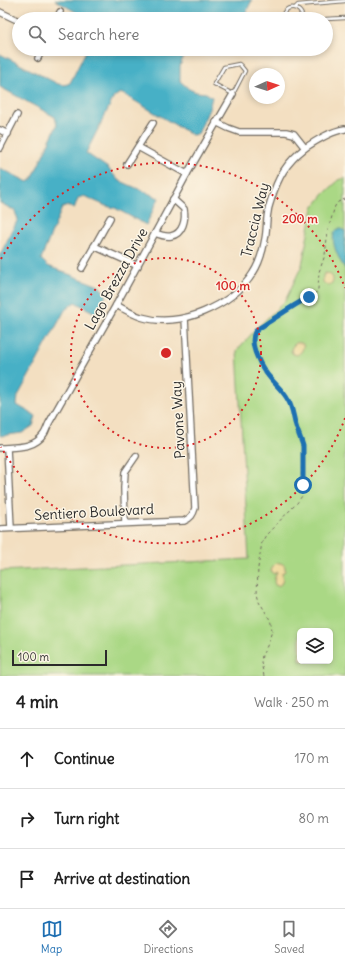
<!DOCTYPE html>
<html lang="en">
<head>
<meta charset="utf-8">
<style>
	:root { --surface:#fff; --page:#f6f6f6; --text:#222; --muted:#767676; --line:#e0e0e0; --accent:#1f6fb2 }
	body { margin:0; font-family:Delius,sans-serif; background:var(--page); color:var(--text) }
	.controls { position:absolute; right:12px; bottom:12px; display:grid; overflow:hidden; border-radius:6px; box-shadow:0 2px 6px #0003 }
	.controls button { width:36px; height:36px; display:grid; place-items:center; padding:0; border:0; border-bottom:1px solid var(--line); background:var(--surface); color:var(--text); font:20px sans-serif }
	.compass { position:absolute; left:249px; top:68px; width:36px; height:36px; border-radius:50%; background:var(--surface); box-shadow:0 2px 6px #0003; rotate:87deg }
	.scale { position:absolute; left:12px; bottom:10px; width:95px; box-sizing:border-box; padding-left:4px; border:2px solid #2b2b2b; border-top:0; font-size:11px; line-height:14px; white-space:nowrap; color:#2b2b2b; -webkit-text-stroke:3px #fcf5e5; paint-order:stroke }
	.stop { position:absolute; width:12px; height:12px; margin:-9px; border:3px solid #1f6fb2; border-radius:50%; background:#fff }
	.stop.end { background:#1f6fb2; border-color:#fff; box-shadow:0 1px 4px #0008 }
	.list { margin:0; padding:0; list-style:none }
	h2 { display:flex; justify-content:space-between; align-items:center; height:52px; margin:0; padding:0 16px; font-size:17px }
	h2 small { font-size:13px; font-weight:400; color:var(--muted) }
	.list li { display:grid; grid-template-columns:26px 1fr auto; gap:12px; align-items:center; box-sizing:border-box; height:60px; padding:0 16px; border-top:1px solid var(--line) }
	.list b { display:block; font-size:15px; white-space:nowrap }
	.list em { font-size:13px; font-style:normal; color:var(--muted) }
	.icon { flex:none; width:22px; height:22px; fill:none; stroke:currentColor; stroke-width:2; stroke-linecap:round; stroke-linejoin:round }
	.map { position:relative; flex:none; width:345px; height:676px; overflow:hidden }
	.search { position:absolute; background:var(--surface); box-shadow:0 2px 6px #0003; left:12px; right:12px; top:12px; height:44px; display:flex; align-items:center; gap:10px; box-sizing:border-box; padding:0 14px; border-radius:22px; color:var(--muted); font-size:15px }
	.sheet { height:232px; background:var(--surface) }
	nav { display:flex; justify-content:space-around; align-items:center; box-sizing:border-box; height:56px; border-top:1px solid var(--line); background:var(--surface); font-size:11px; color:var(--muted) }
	nav a { display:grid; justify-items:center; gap:2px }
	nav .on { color:var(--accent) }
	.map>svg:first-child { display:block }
	.green { fill:#aad885; stroke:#6a8258; fill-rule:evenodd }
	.sand { fill:#eeda9e; stroke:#8c8264 }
	.water { fill:#47b0c6; stroke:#396e78 }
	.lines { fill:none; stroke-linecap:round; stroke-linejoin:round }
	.service-casing { stroke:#716a60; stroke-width:4.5 }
	.minor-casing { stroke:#716a60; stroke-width:8 }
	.path { stroke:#716a60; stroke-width:1; stroke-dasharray:3 3; stroke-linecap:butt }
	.service { stroke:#fff; stroke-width:2.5 }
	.minor { stroke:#fff; stroke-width:5.5 }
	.route { stroke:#1f6fb2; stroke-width:5 }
	.ring { fill:none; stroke:#d62828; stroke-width:2; stroke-dasharray:2 4 }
	.labels { text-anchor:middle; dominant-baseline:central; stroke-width:3; stroke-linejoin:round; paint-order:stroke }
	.street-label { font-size:14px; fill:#2b2b2b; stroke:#fcf5e5 }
	.centre { fill:#d62828; stroke:#fcf5e5; stroke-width:2 }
	.ring-label { font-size:12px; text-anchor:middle; font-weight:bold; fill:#d62828; stroke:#fcf5e5; stroke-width:3; stroke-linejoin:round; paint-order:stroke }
</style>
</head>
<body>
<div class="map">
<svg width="345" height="676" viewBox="0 0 345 676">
	<rect width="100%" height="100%" fill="#fcf5e5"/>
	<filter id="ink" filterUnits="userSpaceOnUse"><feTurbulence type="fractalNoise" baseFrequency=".025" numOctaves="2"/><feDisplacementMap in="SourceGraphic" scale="8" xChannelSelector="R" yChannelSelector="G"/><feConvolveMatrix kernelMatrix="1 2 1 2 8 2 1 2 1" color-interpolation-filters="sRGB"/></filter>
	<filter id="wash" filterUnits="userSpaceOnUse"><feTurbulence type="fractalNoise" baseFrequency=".012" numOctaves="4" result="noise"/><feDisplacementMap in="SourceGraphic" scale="16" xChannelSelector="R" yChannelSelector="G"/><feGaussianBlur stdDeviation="0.9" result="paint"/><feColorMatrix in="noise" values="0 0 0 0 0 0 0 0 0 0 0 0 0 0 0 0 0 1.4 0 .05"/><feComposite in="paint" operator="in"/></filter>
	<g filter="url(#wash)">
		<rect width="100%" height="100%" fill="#f3dfc1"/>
		<path class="green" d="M345 178V676H0V571L249 559 237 350 257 328 285 301 302 265 313 208 324 194 339 180ZM300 631H330V661H300Z"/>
		<g class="sand">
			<path d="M325 273 330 274 333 278V282L329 285 325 284 323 282V276Z"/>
			<path d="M296 343C299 342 301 343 303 344 304 349 301 353 297 355L293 354 291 351 292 347Z"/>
			<path d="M276 563C282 562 286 565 285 571L282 573 283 580 281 584 278 586 275 585C273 580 275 577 277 572L273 574 271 571 273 566Z"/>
		</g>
		<g class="water">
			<path d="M55 0H252L243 19H88Z"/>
			<path d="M87 49H186L180 66V81L189 89 196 92 206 93 212 97 209 109 198 134 192 135 125 95 120 93 114 97 86 153 108 168 118 180 159 198 146 225 115 208 106 206 84 196 78 198 74 209 68 206 62 208 41 259 48 266 99 286 106 294 103 303 97 314 75 302 65 310 18 396 17 405 36 416 33 426 22 433 0 436V255L18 219 14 210 0 203V168L28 182 32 179 57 125 55 117 0 87V54L58 84 65 85 70 83Z"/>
			<path d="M338 229H341L345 231V269C340 261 326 236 338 229Z"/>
		</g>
	</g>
	<g filter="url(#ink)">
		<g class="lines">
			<defs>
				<g id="service">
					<path d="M295 8 298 5 345 1"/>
					<path d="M282 19C283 4 301 4 303 19"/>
					<path d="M326 19 345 18"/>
					<path d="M239 64 241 66 245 71 233 94 214 84 224 67Z"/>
				</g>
				<g id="minor">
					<path d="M0 12 19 21"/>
					<path d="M57 19 60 12"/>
					<path d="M38 58 42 49"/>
					<path d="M216 122 228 128 239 132H286L294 134 305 148C317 140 331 131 345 129"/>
					<path d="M0 130 8 134"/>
					<path d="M138 147 187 174"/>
					<path d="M0 148 17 115"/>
					<path d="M127 164 153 123"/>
					<path d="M155 233C160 235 166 237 171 236 183 234 186 219 184 209L173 199"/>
					<path d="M94 246 138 266"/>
					<path d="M82 268 110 218"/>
					<path d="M116 305C124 309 132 314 141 317 161 323 184 320 203 312 222 304 242 291 253 273 259 264 263 250 265 239 267 230 266 221 268 212 268 208 270 204 271 200 278 177 286 163 305 148"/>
					<path d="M0 448C16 447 34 449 44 434 46 431 47 427 49 423L116 305 187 174 233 94"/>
					<path d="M7 448 11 528"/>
					<path d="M125 523 124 488 125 472 136 456"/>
					<path d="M0 529 184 521C191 518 193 515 195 508L185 318"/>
				</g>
			</defs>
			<use href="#service" class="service-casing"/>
			<use href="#minor" class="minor-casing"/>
			<path class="path" d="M264 676 261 662 262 655 267 646 272 631 271 623 269 618 259 601 257 593 258 568 262 542 266 535 297 503 302 496 303 489 302 476 303 446 301 440 296 428 291 406 284 394 269 378 260 364 254 348 253 338 255 332 260 327 292 306 309 297 317 292 318 289 319 272 325 255 328 230 335 206 338 202 345 199"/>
			<use href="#service" class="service"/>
			<use href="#minor" class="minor"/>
		</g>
	</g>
	<g class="lines" filter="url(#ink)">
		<path class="route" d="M303 485V446C301 439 298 433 296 426 293 417 293 408 288 400 284 392 277 386 271 379 262 369 248 345 255 332 258 328 263 326 267 323 281 314 294 305 309 297"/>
	</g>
	<g class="ring">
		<circle cx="166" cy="353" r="95"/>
		<path d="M345 418A190 190 0 0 1 1 447M1 259A190 190 0 0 1 345 288"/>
	</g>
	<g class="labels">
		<g class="street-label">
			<text transform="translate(255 220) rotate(-76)">Traccia Way</text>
			<text transform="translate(116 279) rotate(-61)">Lago Brezza Drive</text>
			<text transform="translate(178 420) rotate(-93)">Pavone Way</text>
			<text transform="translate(94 512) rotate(-3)">Sentiero Boulevard</text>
		</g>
	</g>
	<circle cx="166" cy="353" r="6" class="centre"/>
	<g class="ring-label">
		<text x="300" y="223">200 m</text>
		<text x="233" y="290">100 m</text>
	</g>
</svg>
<div class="controls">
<button><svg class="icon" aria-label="layers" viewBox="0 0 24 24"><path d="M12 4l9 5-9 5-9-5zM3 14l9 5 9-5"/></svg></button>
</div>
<svg class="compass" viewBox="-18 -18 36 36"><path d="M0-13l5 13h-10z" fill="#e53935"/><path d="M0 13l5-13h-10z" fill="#767676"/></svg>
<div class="scale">100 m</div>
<div class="stop" style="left:303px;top:485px"></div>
<div class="stop end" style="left:309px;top:297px"></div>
<div class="search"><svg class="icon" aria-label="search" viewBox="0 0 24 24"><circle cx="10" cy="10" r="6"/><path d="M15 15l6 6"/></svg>Search here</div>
</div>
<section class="sheet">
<h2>4 min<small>Walk · 250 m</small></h2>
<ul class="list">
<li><svg class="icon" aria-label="ahead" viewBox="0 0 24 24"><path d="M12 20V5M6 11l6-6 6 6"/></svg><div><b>Continue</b></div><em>170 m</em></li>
<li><svg class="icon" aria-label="right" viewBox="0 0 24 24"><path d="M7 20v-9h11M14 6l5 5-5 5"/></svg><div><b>Turn right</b></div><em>80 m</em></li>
<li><svg class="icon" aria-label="arrive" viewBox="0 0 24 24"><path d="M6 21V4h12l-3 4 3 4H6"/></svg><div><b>Arrive at destination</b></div></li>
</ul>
</section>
<nav>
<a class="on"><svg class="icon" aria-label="map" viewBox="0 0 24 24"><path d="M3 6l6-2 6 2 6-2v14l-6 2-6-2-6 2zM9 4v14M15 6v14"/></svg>Map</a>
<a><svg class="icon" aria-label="directions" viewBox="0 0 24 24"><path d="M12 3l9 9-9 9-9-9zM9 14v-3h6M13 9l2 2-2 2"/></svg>Directions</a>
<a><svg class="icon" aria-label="saved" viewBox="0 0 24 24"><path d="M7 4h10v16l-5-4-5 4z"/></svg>Saved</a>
</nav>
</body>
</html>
